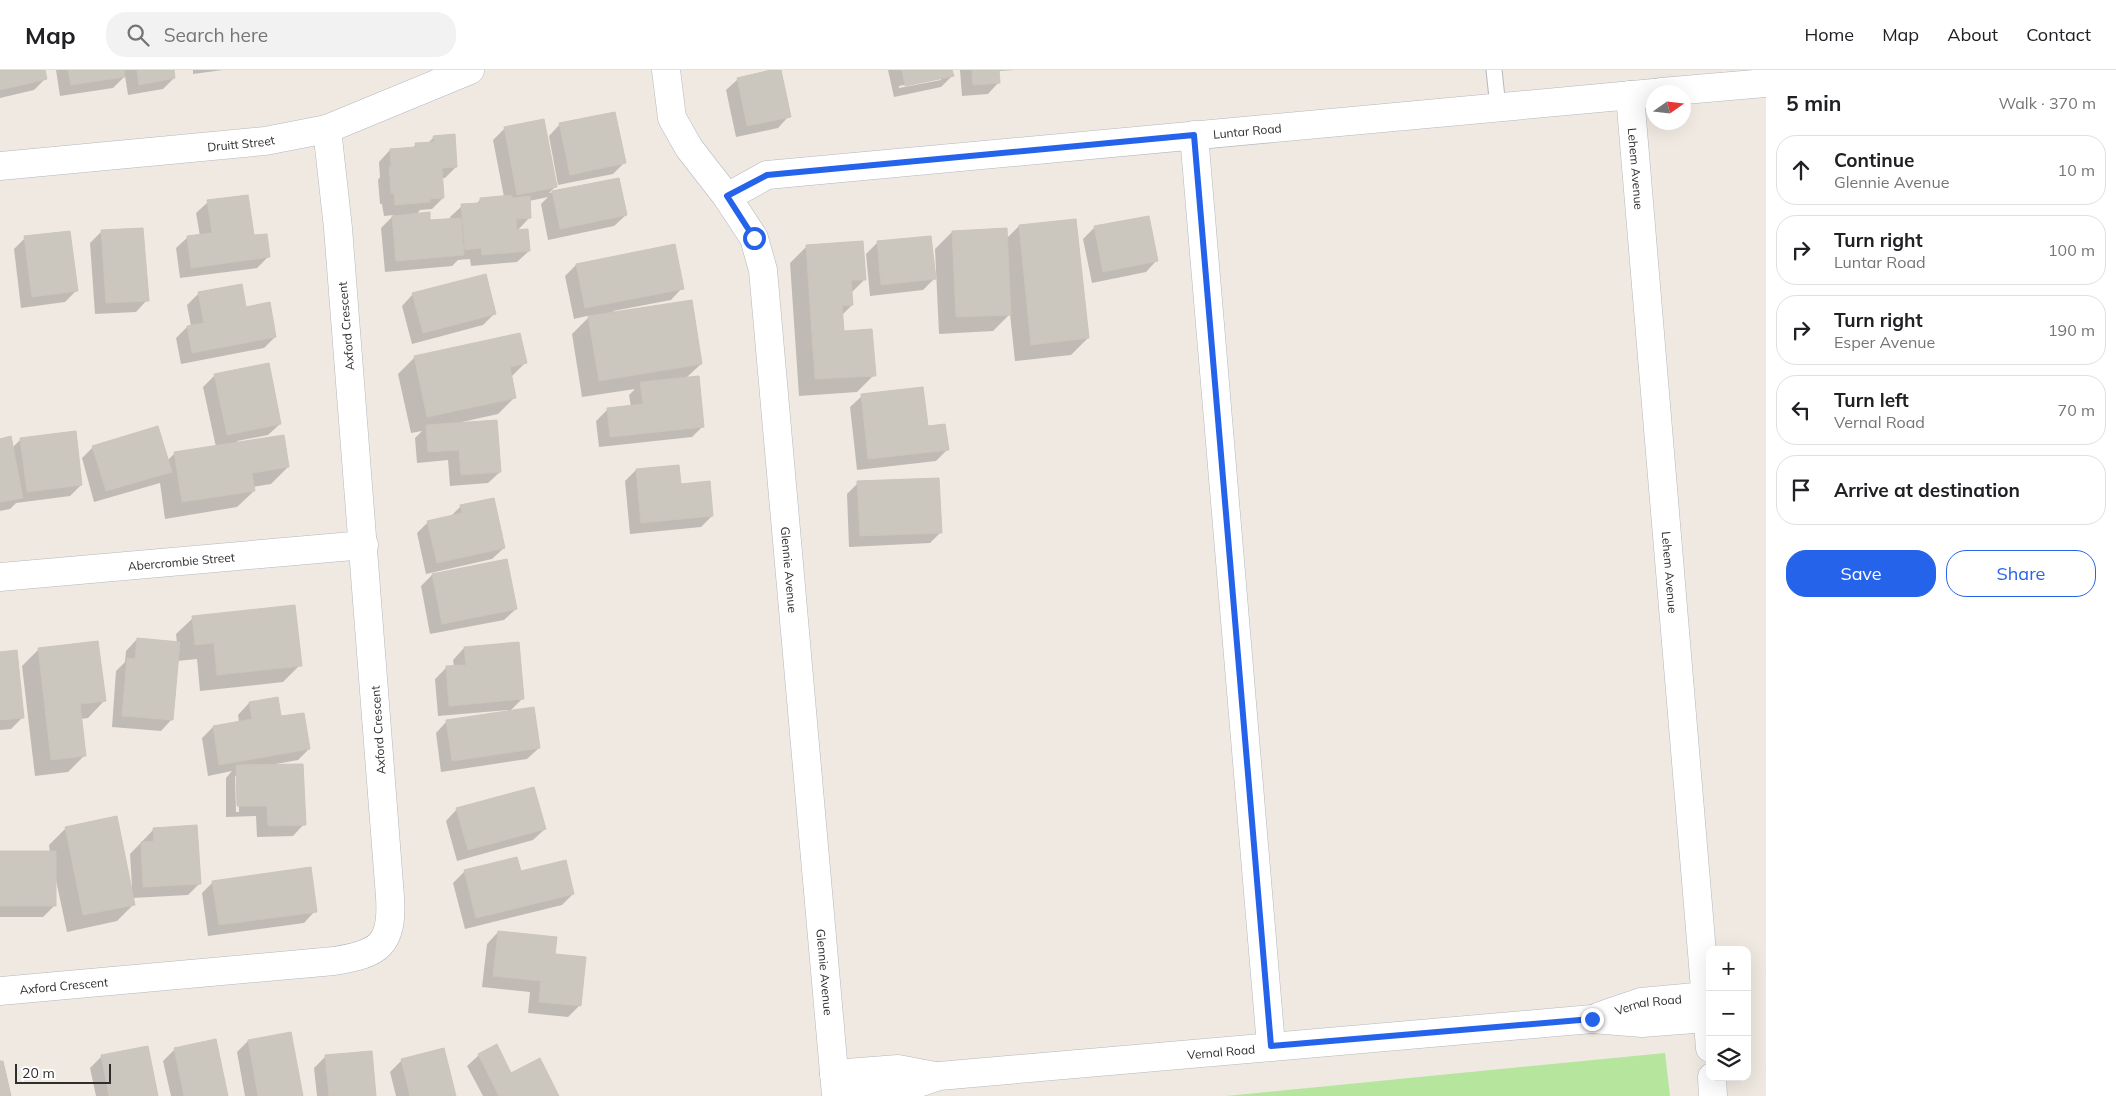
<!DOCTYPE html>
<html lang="en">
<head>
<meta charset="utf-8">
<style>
	:root { --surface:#fff; --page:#f2f2f2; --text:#202124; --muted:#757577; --line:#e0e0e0; --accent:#2563eb }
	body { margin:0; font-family:Mulish,sans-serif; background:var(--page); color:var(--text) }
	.controls { position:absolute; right:15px; bottom:15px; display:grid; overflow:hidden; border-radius:10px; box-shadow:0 5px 20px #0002 }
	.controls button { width:45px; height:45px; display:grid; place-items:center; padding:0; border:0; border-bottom:1px solid var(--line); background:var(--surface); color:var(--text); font:25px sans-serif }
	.compass { position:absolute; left:1646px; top:15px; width:45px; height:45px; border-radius:50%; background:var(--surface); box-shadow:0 5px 20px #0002; rotate:76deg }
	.scale { position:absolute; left:15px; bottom:12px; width:96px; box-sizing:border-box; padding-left:5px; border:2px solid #2e2e2e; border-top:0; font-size:14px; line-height:18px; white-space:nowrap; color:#2e2e2e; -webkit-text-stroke:4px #fff; paint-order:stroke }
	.stop { position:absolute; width:15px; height:15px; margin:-11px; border:4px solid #2563eb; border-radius:50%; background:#fff }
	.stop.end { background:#2563eb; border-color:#fff; box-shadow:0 1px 5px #0008 }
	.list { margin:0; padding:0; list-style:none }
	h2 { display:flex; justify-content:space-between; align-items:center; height:65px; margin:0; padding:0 20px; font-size:21px }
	h2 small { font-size:16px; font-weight:400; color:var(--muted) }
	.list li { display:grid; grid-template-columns:32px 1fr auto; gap:15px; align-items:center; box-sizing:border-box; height:70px; margin:0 10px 10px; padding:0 10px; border:1px solid var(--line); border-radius:20px }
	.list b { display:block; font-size:19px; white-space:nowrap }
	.list p { margin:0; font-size:16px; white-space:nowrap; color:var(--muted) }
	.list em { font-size:16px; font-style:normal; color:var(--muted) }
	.actions { display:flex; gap:10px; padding:15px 20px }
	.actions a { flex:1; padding:11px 0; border:1px solid var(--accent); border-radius:20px; text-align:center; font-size:18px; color:var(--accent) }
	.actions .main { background:var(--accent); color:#fff }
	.icon { flex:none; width:28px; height:28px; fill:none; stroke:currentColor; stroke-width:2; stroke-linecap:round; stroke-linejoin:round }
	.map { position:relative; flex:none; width:1766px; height:1026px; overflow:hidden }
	header { display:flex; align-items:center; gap:30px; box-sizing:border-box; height:70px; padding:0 25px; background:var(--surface); border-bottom:1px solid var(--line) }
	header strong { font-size:24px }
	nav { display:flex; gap:28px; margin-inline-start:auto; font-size:18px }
	.search { width:350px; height:45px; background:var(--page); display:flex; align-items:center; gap:12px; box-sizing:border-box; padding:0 18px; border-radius:20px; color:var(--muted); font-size:19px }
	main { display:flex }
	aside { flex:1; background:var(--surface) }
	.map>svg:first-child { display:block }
	.green { fill:#b6e59e }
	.shadow { fill:#0003; fill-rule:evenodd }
	.building { fill:#cbc7bf; stroke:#cbc5ba }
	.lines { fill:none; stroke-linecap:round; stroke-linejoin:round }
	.service-casing { stroke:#b4b7c1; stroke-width:17 }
	.minor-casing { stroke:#b4b7c1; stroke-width:29 }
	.service { stroke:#fff; stroke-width:15 }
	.minor { stroke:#fff; stroke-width:28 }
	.route { stroke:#2563eb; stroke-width:6 }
	.labels { text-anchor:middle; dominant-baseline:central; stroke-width:5; stroke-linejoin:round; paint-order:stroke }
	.street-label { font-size:12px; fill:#2e2e2e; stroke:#fff }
</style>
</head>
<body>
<header>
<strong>Map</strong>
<div class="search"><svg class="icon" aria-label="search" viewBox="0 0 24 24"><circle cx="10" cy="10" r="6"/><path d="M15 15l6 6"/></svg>Search here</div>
<nav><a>Home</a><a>Map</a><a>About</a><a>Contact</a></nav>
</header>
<main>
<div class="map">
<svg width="1766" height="1026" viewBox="0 0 1766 1026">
	<rect width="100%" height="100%" fill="#efe9e1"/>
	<path class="green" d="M1665 983 1670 1026H1226Z"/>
	<g class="shadow">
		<path d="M0 0H43L45 9 34 20 0 28Z"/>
		<path d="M56 0H173L174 8 163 19 128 25 125 6 113 18 60 26Z"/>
		<path d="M193 0H223L193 4Z"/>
		<path d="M779 0 789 46 778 58 736 67 726 20 738 9Z"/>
		<path d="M888 0H951L952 6 941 17 894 27ZM941 8V10L899 18V16Z"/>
		<path d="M960 0H1016L998 1 999 12 988 24 962 26Z"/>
		<path d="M560 54 624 93 613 104 558 115 549 66Z"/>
		<path d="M505 58 555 117 549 123 618 109 626 145 614 156 548 170 541 134 548 127 529 131 530 147 517 161 529 181 517 192 471 196 470 189 458 190 452 196 385 202 381 158 394 145 384 146 382 134H380L378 110 380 107 379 92 390 80 412 79 416 74 428 73 434 67 456 97 445 108H441L443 128 432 139 420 140 416 145 429 151 451 150 450 147 462 136 476 134 481 129 504 127 493 70Z"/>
		<path d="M208 132 253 167 269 186 257 198 180 208 176 178 188 167 200 166 196 143Z"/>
		<path d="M1019 156 1088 268 1071 285 1015 291 1010 244 993 261 939 264 935 179 952 162 1006 169Z"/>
		<path d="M1095 157 1157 190 1146 202 1092 213 1083 169Z"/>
		<path d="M101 162 147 230 136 242 95 244 90 173Z"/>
		<path d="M25 168 76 221 65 232 21 238 14 179Z"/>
		<path d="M877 173 934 209 923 220 870 226 866 184Z"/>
		<path d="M807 176 865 209 851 223 852 235 842 245 843 263 874 305 857 322 799 326 790 193Z"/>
		<path d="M576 195 682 218 671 230 613 241 614 243 701 294 686 308 703 356 692 367 599 377 596 351 608 339 631 337 629 325 635 319 582 327 572 264 591 245 574 249 565 206Z"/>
		<path d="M199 223 245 238 275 267 264 278 181 294 176 268 187 257 191 256 187 235Z"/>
		<path d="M413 224 495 243 483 255 412 274 402 236Z"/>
		<path d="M415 287 525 293 511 307 515 327 498 344 462 352 500 402 488 413 450 416 448 390 417 393 415 368 422 361 411 363 398 304Z"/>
		<path d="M215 305 280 354 268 365 237 371 238 374 288 397 271 414 253 417 254 421 237 437 165 449 160 413 94 432 82 388 93 377 167 391 175 383 216 377 203 317Z"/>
		<path d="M862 326 947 380 936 391 857 400 850 337Z"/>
		<path d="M0 370 12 378 20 370 81 415 70 426 16 433 10 439 0 441Z"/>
		<path d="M636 400 680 415 712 446 701 457 630 464 625 411Z"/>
		<path d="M858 413 941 462 930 473 849 477 847 424Z"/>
		<path d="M461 436 504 478 492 489 426 504 417 463 428 452 450 447Z"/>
		<path d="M435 502V504L516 539 504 550 430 564 421 516Z"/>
		<path d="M193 548 300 595 283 612 200 621 197 589 177 591 172 649 161 661 112 657 116 601 125 592 126 581 137 569 177 573 176 564Z"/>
		<path d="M464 578 523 628 509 642 539 678 527 689 441 702 436 663 447 651 508 642V640L438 646 435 609 446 598 454 597 453 590Z"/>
		<path d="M39 579 104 631 88 648 80 649 84 686 68 702 35 706 22 596Z"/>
		<path d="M0 583 22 648 11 659 0 660Z"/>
		<path d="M249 633 280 648 309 679 298 690 276 694 304 754 293 766 257 767 256 746 226 747V708L232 701 208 706 202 668 213 657 239 652 238 645ZM235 706H238L239 742H236Z"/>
		<path d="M457 739 545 759 533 770 457 791 446 751Z"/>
		<path d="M66 758 130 817H132L130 784 154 759 199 814 188 825 132 828 134 834 117 851 67 862 56 810 55 835 43 847H0V783H50L49 775Z"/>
		<path d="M465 801 520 803 573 824 562 835 465 859 453 813Z"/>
		<path d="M213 812 315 841 304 853 208 866 202 823Z"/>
		<path d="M498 862 554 885 580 935 568 947 528 943 530 922 482 917 487 874Z"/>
		<path d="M248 971 302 1026H245L237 982Z"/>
		<path d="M175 979 227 1026H171L163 991Z"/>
		<path d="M479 985 511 1004 558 1026H483L467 996Z"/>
		<path d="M102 986 157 1026H96L90 998Z"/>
		<path d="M326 986 375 1026H317L314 998Z"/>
		<path d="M402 990 455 1026H396L390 1002Z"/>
	</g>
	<g class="building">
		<path d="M0 0H45L47 9 0 20Z"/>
		<path d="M68 0H124L125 7 71 15Z"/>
		<path d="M137 0H174L175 8 139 15Z"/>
		<path d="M771 0H781L791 47 747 56 737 8Z"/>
		<path d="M902 0H952L954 6 905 16Z"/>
		<path d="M972 0H999L1000 13 973 15Z"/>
		<path d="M615 42 626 93 570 105 559 53Z"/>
		<path d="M544 49 557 117 517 125 504 57Z"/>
		<path d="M455 64 457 97 442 98 444 128 430 129V132L395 135 394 123H391L389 97H391L390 79 416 77 415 73 434 72 433 66Z"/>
		<path d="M619 108 627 145 560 159 552 121Z"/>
		<path d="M248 125 254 165 267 164 270 187 191 198 187 166 212 163 207 130Z"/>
		<path d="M512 125V128L530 126 531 148 516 149 517 160 528 159 530 181 482 185 481 178 465 180 461 134 480 133V128Z"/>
		<path d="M430 142V150L461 148 464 185 396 191 392 146Z"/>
		<path d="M1149 146 1158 191 1103 202 1094 156Z"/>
		<path d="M1076 149 1089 268 1031 275 1019 155Z"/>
		<path d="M143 158 149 231 106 233 101 160Z"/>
		<path d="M1007 158 1011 245 956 247 952 161Z"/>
		<path d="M70 161 78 221 32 227 24 166Z"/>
		<path d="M931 166 936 209 881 215 877 171Z"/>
		<path d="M863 171 866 210H851L853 235 842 236 844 261 872 259 876 306 815 309 806 175Z"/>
		<path d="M675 174 684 219 585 238 576 194Z"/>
		<path d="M486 204 496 244 423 263 412 223Z"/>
		<path d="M242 214 246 237 270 232 276 267 192 283 187 256 204 253 198 222Z"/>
		<path d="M692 230 702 294 599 311 588 246Z"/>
		<path d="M520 263 527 293 510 297 516 328 427 347 414 286Z"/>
		<path d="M269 293 281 354 227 365 214 304Z"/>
		<path d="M699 306 704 357 610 367 607 338 643 334 640 312Z"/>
		<path d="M923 317 928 356 945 354 949 380 868 389 861 324Z"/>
		<path d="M497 350 501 402 461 405 459 380 428 382 426 355Z"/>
		<path d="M158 356 172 402 106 421 92 376Z"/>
		<path d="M76 361 82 415 27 422 20 368Z"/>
		<path d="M284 365 289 397 252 403 255 421 182 432 174 382Z"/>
		<path d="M11 366 23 428 0 432V369Z"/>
		<path d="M679 395 681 414 710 411 713 446 641 453 636 399Z"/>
		<path d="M939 408 942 463 860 466 857 411Z"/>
		<path d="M494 428 505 478 437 493 427 451 462 443 460 435Z"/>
		<path d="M507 489 517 539 442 554 432 504Z"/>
		<path d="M295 535 302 596 217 605 214 573 195 575 192 546Z"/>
		<path d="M137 568 180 572 173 650 122 646 127 588 135 589Z"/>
		<path d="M98 571 106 631 80 634 86 686 51 690 38 578Z"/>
		<path d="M519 572 524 629 449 636 446 596 466 595 464 577Z"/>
		<path d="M17 580 24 648 0 650V582Z"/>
		<path d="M278 627 281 646 304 643 310 679 219 695 213 656 252 649 249 632Z"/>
		<path d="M534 637 540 678 452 691 446 650Z"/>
		<path d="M303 694 306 755 268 756 267 736H237L236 695Z"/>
		<path d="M534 717 546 759 468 780 456 738Z"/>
		<path d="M117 746 135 835 83 845 65 757Z"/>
		<path d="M197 755 201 814 143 817 141 772 154 771 153 758Z"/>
		<rect x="0" y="781" width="56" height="55"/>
		<path d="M517 787 521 801 566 790 574 824 476 848 464 800Z"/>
		<path d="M311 797 317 842 219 855 212 811Z"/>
		<path d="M498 861 557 867 555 884 586 887 581 936 539 932 541 911 493 906Z"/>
		<path d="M291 962 303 1026H258L248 970Z"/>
		<path d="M216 969 228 1026H184L174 978Z"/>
		<path d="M497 974 511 1003 540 988 559 1026H499L478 984Z"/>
		<path d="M148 976 158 1026H109L101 985Z"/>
		<path d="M444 978 456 1026H410L401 989Z"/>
		<path d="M372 981 376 1026H329L325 985Z"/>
		<path d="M0 991H3L11 1026H0Z"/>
	</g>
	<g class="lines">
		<defs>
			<path id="service" d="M1494 0 1498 37"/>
			<g id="minor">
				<path id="s1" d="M666 0 672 48 689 78 727 127 754 168 763 200 836 1025 901 1019 939 1006 1592 949 1642 953 1707 948"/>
				<path d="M1661 22 1766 13"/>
				<path id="s2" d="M1630 25 1710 978"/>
				<path d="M1194 65 1271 976"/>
				<path id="s3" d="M0 96 265 71 327 59 470 0"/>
				<path id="s4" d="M727 127 767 105 1654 23"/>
				<path id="s5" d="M0 507 364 475"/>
				<path id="s6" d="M0 921 334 891C379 884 393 875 390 827L338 158 327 59"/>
				<path id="s7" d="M1600 946 1641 932 1706 926"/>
				<path d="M834 1004 898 999 935 1006"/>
				<path d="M1712 1007 1713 1026"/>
			</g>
		</defs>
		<use href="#service" class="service-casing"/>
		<use href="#minor" class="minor-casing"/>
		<use href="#service" class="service"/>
		<use href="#minor" class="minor"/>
	</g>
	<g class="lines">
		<path class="route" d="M754 168 727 126 767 105 1194 65 1271 976 1592 949"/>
	</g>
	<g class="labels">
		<g class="street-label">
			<text stroke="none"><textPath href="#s4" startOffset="528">Luntar Road</textPath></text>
			<text stroke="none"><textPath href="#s3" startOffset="242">Druitt Street</textPath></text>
			<text stroke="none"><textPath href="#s2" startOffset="74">Lehem Avenue</textPath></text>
			<text transform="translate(346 256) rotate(-95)">Axford Crescent</text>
			<text stroke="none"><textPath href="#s5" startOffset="182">Abercrombie Street</textPath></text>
			<text stroke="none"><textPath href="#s1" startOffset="528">Glennie Avenue</textPath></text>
			<text stroke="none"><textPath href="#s2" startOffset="479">Lehem Avenue</textPath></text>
			<text transform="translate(378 660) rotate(-94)">Axford Crescent</text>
			<text stroke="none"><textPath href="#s1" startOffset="932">Glennie Avenue</textPath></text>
			<text stroke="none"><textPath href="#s6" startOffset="64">Axford Crescent</textPath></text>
			<text stroke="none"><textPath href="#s7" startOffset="50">Vernal Road</textPath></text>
			<text stroke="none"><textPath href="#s1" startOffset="1444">Vernal Road</textPath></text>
		</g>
	</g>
</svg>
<div class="controls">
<button>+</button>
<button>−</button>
<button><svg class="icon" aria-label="layers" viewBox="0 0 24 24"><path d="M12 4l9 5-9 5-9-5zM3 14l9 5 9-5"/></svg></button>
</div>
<svg class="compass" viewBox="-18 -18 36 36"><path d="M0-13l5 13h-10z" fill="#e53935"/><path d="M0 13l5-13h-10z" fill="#757577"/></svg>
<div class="scale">20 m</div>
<div class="stop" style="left:754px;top:168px"></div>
<div class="stop end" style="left:1592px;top:949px"></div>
</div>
<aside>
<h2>5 min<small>Walk · 370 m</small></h2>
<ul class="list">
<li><svg class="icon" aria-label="ahead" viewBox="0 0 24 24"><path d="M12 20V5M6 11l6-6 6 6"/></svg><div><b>Continue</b><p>Glennie Avenue</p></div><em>10 m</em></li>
<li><svg class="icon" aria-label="right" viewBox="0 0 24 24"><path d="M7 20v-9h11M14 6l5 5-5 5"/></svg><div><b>Turn right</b><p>Luntar Road</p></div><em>100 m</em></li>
<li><svg class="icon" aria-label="right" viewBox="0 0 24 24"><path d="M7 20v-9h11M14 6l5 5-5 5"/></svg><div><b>Turn right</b><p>Esper Avenue</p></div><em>190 m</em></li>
<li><svg class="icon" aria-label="left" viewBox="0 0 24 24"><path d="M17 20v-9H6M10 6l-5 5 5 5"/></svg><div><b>Turn left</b><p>Vernal Road</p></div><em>70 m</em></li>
<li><svg class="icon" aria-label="arrive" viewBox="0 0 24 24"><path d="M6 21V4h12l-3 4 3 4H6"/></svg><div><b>Arrive at destination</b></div></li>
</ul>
<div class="actions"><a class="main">Save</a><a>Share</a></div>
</aside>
</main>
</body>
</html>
